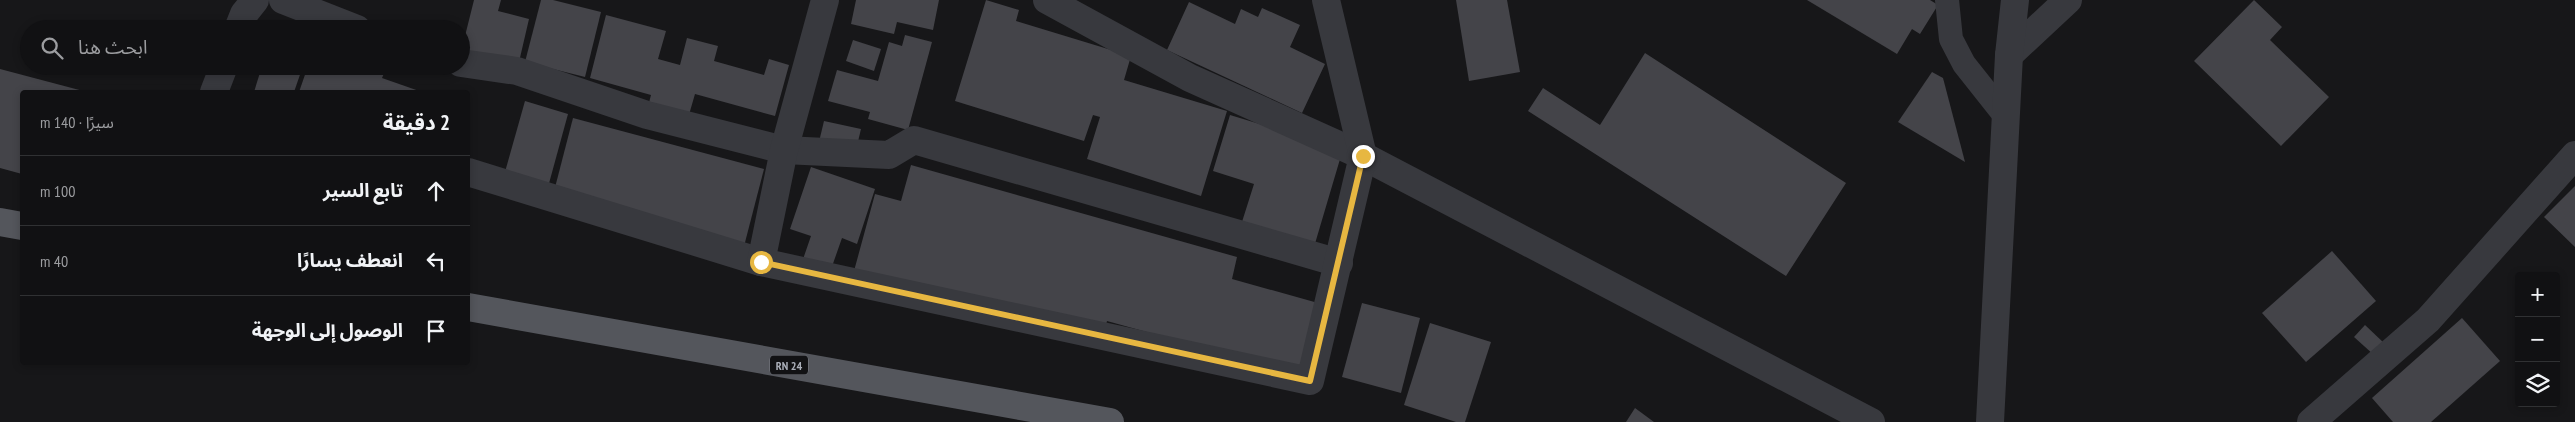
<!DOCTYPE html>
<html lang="ar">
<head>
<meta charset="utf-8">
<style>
	:root { --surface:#111113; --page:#1e1f21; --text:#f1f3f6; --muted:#9c9da0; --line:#303133 }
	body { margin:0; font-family:"PT Sans Narrow","Noto Sans Arabic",sans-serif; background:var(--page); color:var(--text); direction:rtl }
	.controls { position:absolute; right:15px; bottom:15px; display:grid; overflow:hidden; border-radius:5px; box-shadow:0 2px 8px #0003 }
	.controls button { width:45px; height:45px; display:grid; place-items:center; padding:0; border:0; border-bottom:1px solid var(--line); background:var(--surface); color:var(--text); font:25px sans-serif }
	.stop { position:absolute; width:15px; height:15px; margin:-11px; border:4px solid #e7b741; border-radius:50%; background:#fff }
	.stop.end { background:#e7b741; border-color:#fff; box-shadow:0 1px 5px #0008 }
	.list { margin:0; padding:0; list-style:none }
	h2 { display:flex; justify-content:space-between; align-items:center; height:65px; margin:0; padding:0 20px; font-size:21px }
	h2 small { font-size:16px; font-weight:400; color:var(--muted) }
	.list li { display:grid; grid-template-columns:32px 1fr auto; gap:15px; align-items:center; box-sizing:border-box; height:70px; padding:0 20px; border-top:1px solid var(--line) }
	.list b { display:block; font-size:19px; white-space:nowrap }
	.list em { font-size:16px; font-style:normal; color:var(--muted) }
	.icon { flex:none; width:28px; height:28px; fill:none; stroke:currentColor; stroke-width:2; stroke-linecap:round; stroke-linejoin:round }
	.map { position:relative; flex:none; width:2575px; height:422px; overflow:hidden; direction:ltr }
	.search { position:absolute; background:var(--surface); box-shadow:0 2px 8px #0003; left:20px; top:20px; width:450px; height:55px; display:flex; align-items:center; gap:12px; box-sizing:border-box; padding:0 18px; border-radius:28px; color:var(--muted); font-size:19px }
	.panel { position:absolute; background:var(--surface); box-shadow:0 2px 8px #0003; left:20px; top:90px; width:450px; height:275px; border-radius:5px; direction:rtl }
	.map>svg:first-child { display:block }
	.building { fill:#444449 }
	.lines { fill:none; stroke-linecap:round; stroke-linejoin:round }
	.lane { stroke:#38393e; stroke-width:24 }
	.street { stroke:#38393e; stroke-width:28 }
	.primary { stroke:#54565c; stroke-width:28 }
	.route { stroke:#e7b741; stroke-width:6 }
	.labels { text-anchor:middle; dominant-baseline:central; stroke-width:4.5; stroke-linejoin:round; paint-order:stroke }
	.shield { fill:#121214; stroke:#7c7f87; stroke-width:1 }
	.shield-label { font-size:12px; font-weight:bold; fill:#aaaeb8 }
</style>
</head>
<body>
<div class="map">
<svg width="2575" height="422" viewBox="0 0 2575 422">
	<rect width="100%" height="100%" fill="#171719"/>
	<g class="building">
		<path d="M474 0H501L498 11 529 19 519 62 461 52Z"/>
		<path d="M541 0H553L601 12 585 77 525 62Z"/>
		<path d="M856 0H939L933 30 897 22 894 34 851 24Z"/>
		<path d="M986 0 1019 10 1016 21 1131 56 1124 80 1227 111 1201 196 1087 159 1100 117 1093 115 1084 141 955 101Z"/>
		<path d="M1456 0H1507L1520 72 1469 81Z"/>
		<path d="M1807 0H1930L1938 5 1920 34 1912 29 1897 54Z"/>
		<path d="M2254 0 2282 27 2270 40 2329 97 2281 146 2194 61Z"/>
		<path d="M1189 2 1235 24 1241 9 1258 17 1262 8 1300 25 1290 47 1325 64 1302 113 1167 50Z"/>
		<path d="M606 15 666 31 658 59 680 65 687 38 718 46 714 61 764 75 769 59 789 65 775 116 695 94 686 125 646 114 651 95 590 78Z"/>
		<path d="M905 35 932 42 908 130 868 119 870 112 828 101 837 70 878 81 889 42 902 46Z"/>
		<path d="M853 40 881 49 874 71 846 61Z"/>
		<path d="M1645 53 1846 183 1786 276 1528 111 1543 88 1600 125Z"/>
		<path d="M262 66H303L294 92H254Z"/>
		<path d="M308 66H371L385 71 382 78 422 92H299Z"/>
		<path d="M0 69 87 92H22V174L0 168Z"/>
		<path d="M1932 72 1943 78 1965 162 1898 122Z"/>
		<path d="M525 101 568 114 545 198 501 186Z"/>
		<path d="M1230 115 1343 149 1314 247 1241 225 1254 184 1213 171Z"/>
		<path d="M573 118 764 169 742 254 551 203Z"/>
		<path d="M824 121 861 129 855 154 818 146Z"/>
		<path d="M911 165 1237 257 1232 279 1318 303 1298 374 1107 321 1102 340 854 271 875 194 901 201Z"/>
		<path d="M811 167 875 189 857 244 842 238 829 275 801 265 811 236 790 229Z"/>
		<path d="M2575 186V247L2544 217Z"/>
		<path d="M2332 251 2376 301 2306 362 2262 313Z"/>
		<path d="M1362 303 1420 318 1401 393 1342 377Z"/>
		<path d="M2462 318 2500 361 2431 422H2393L2372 398Z"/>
		<path d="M1430 323 1491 342 1465 422H1456L1404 405Z"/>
		<path d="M2365 325 2385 344 2374 355 2354 337Z"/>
		<path d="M1635 408 1654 422H1626Z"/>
	</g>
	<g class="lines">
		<path class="lane" d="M1947 0 1951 39 1964 64 2006 117"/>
		<g class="street">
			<path d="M283 0 357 29"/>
			<path d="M1047 0 1190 78 1363 156 1871 422"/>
			<path d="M238 29 244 14 255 0"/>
			<path d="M2009 55 2068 0"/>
			<path d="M461 63 517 71 647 115 784 150 889 155 914 140 1339 263"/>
			<path d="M214 92 224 66"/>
			<path d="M468 172 761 262 1310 381 1363 156 1326 0"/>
			<path d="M761 262 784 150 825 0"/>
			<path d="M1990 422 2009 55 2015 0"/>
			<path d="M2311 422 2428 320 2575 155"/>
		</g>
		<g class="primary">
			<path d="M0 222 22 226"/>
			<path d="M468 307 1110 422"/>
		</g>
	</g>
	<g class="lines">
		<path class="route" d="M761 262 1310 381 1363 156"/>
	</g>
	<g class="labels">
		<rect class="shield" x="770" y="355.5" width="38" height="19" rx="4"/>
		<g class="shield-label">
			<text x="789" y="365">RN 24</text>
		</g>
	</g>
</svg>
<div class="controls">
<button>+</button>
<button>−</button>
<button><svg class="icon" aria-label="layers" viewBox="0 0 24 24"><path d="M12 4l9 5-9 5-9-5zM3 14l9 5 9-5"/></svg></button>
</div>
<div class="stop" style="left:761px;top:262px"></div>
<div class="stop end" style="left:1363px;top:156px"></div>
<div class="search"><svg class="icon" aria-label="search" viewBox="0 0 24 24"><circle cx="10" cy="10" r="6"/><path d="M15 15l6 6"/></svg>ابحث هنا</div>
<section class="panel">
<h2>2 دقيقة<small>سيرًا · 140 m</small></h2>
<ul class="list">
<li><svg class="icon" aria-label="ahead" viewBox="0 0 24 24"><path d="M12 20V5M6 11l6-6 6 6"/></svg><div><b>تابع السير</b></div><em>100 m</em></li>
<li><svg class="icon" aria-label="left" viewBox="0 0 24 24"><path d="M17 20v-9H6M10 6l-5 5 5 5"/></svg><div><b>انعطف يسارًا</b></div><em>40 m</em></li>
<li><svg class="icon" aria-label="arrive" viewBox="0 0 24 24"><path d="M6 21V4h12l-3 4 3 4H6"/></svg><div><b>الوصول إلى الوجهة</b></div></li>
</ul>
</section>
</div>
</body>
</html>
